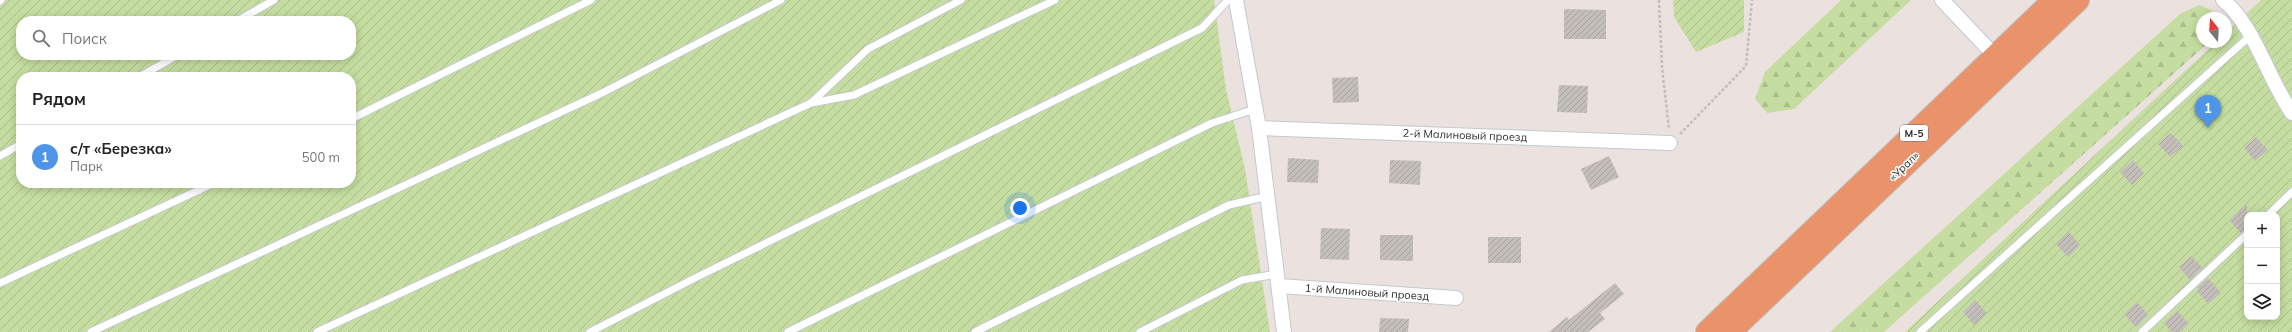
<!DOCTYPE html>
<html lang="ru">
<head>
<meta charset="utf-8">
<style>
	:root { --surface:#fff; --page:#f6f6f6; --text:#222; --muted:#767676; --line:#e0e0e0; --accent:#4e95e9 }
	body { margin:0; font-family:Mulish,sans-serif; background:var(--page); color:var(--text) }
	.controls { position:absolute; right:12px; bottom:12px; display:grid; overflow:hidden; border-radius:8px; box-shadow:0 2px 10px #0003 }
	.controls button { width:36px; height:36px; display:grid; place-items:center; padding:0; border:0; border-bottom:1px solid var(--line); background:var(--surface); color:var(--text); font:20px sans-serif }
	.compass { position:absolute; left:2196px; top:12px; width:36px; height:36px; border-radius:50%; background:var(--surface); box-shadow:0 2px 10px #0003; rotate:342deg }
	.you { position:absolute; left:1020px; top:208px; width:14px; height:14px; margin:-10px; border:3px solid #fff; border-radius:50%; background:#1a73e8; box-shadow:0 0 0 6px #1a73e833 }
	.badge { display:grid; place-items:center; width:26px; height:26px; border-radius:50%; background:var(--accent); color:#fff; font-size:13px; font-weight:700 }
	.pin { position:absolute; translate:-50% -33px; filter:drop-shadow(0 1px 2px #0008) }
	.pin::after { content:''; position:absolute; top:21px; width:14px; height:12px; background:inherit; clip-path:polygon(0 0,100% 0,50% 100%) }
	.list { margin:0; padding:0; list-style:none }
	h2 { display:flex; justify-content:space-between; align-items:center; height:52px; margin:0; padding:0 16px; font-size:17px }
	h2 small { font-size:13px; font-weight:400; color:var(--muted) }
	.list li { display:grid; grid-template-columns:26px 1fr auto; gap:12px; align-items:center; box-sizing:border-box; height:64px; padding:0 16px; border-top:1px solid var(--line) }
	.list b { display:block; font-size:15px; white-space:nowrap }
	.list p { margin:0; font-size:13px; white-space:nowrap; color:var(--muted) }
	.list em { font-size:13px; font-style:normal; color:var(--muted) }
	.icon { flex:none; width:22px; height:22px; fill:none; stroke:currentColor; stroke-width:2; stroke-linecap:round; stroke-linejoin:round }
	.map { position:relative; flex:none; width:2292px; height:332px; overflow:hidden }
	.search { position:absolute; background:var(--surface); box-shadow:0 2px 10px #0003; left:16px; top:16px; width:340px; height:44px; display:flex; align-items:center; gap:10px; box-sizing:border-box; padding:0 14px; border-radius:16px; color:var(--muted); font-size:15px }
	.panel { position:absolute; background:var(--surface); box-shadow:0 2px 10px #0003; left:16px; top:72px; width:340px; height:116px; border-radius:16px }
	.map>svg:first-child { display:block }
	.forest { fill:url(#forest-firs) }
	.garden { fill:url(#garden-furrows); fill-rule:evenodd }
	.building { fill:url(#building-hatch) }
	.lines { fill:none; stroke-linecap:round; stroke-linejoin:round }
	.service-casing { stroke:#c3c9d0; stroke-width:9 }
	.minor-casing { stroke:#c3c9d0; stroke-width:16 }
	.trunk-casing { stroke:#bfbfbf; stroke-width:24 }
	.path { stroke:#bfbfbf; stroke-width:2.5; stroke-dasharray:3 2; stroke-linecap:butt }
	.service { stroke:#fff; stroke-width:7 }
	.minor { stroke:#fff; stroke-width:14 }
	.trunk { stroke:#ea9269; stroke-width:22 }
	.labels { text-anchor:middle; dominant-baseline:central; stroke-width:3; stroke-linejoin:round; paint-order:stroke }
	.shield { fill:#fff; stroke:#6b6b6b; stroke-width:1 }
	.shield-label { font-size:10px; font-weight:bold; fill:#2b2b2b }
	.street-label { font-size:11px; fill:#2b2b2b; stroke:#fff }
</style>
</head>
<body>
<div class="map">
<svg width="2292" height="332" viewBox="0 0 2292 332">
	<defs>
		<pattern id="forest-firs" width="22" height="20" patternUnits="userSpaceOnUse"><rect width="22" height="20" fill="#c5dda0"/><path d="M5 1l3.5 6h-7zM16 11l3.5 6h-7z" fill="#a9be8a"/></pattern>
		<pattern id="garden-furrows" width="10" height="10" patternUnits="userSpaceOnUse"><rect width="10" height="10" fill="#c5dda0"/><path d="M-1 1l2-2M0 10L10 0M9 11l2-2" fill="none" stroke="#a9be8a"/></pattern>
		<pattern id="building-hatch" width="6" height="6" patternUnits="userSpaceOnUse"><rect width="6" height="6" fill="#c4beba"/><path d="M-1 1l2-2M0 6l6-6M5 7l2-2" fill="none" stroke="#a9a3a0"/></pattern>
	</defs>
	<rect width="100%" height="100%" fill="#ebe2df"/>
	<g class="forest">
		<path d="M1841 0H1911L1794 109 1767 113 1755 99 1765 72Z"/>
		<path d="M2199 5 2211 10 2217 18H2202V42H2209L1884 332H1830L2180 14Z"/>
	</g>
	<g class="garden">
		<path d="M0 0H1214L1226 89 1245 169 1270 332H0ZM21 21H351V55H21ZM21 77H351V183H21Z"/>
		<path d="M1673 0H1744V32L1696 52 1674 17Z"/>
		<path d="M2261 0H2292V332H1905L2216 42H2226V33ZM2247 215H2277V317H2247Z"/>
	</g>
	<g class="building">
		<path d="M1564 9 1606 10V39H1564Z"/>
		<path d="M1358 77 1359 102 1333 103 1332 78Z"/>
		<path d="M1559 85 1588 86 1587 113 1557 112Z"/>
		<path d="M2208 97 2220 110 2207 121 2196 109Z"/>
		<path d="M2171 133 2183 146 2170 157 2158 144Z"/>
		<path d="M2256 137 2268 150 2255 161 2244 148Z"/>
		<path d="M1609 156 1619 177 1591 190 1581 169Z"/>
		<path d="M1288 158 1319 160 1318 183 1287 182Z"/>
		<path d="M1390 160 1421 161 1420 185 1389 183Z"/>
		<path d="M2133 160 2144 173 2132 185 2120 172Z"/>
		<path d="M2247 204V229L2241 233 2229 220Z"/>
		<path d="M1321 228 1350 229 1349 260 1320 259Z"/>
		<path d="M2069 232 2080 245 2068 257 2056 244Z"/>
		<path d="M1380 235H1413V261L1380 260Z"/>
		<rect x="1488" y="237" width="33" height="26"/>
		<path d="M2191 256 2203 268 2190 280 2179 267Z"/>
		<path d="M2208 278 2221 293 2208 304 2197 291 2199 289 2197 288Z"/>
		<path d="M1615 283 1624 294 1600 313 1605 319 1588 332H1549L1567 317 1569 320Z"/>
		<path d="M1975 300 1987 313 1974 325 1963 312Z"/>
		<path d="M2137 302 2148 315 2136 327 2124 314Z"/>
		<path d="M2177 311 2189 324 2180 332H2172L2164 323Z"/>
		<path d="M1380 318 1409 319 1408 332H1379Z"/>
	</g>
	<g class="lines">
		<defs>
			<g id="service">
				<path d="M0 1 1 0"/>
				<path d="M237 21 274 0"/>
				<path d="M139 77 178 55"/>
				<path d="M811 103 868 49 961 0"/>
				<path d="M351 119 591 0"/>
				<path d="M0 156 21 144"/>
				<path d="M2268 215 2292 192"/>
				<path d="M0 283 214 183"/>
				<path d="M91 332 604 92 781 0"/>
				<path d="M317 332 811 103 854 95 1055 0"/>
				<path d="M590 332 695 278 1202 28 1228 0"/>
				<path d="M788 332 1212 123 1255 109"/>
				<path d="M975 332 1229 205 1268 196"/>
				<path d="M1140 332 1242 280 1277 274"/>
				<path d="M1920 332 2250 36"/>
				<path d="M2142 332 2247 234"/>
			</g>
			<g id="minor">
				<path d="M1236 0 1259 128 1284 332"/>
				<path d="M1942 0 1995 56"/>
				<path d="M2223 0C2254 25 2268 79 2292 113"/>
				<path d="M1259 128 1670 143"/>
				<path d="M1279 286 1456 298"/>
			</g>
			<g id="trunk">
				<path d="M1707 332 2054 0"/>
				<path d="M1730 332 2078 0"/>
			</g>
		</defs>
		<use href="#service" class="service-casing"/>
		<use href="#minor" class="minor-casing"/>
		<use href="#trunk" class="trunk-casing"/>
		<g class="path">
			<path d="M1659 0 1662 67 1669 129"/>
			<path d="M1680 134 1746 66 1752 0"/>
		</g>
		<use href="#service" class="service"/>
		<use href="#minor" class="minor"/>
		<use href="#trunk" class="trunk"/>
	</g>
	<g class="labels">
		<rect class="shield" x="1900" y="125" width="28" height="16" rx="3"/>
		<g class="shield-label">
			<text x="1914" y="133">М-5</text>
		</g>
		<g class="street-label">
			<text transform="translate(1465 135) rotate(2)">2-й Малиновый проезд</text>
			<text transform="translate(1904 166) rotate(-44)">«Урал»</text>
			<text transform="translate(1367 292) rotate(4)">1-й Малиновый проезд</text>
		</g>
	</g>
</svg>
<div class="controls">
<button>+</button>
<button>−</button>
<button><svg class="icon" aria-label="layers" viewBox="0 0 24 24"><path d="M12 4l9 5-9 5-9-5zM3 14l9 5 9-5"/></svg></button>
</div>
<svg class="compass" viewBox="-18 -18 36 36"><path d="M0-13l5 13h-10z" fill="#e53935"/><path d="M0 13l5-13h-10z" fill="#767676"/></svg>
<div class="you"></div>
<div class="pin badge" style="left:2208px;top:128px">1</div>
<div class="search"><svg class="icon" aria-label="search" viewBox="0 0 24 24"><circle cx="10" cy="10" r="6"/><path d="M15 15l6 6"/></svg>Поиск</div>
<section class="panel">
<h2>Рядом<small></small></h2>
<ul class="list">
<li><span class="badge">1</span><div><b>с/т «Березка»</b><p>Парк</p></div><em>500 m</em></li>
</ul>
</section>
</div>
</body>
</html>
